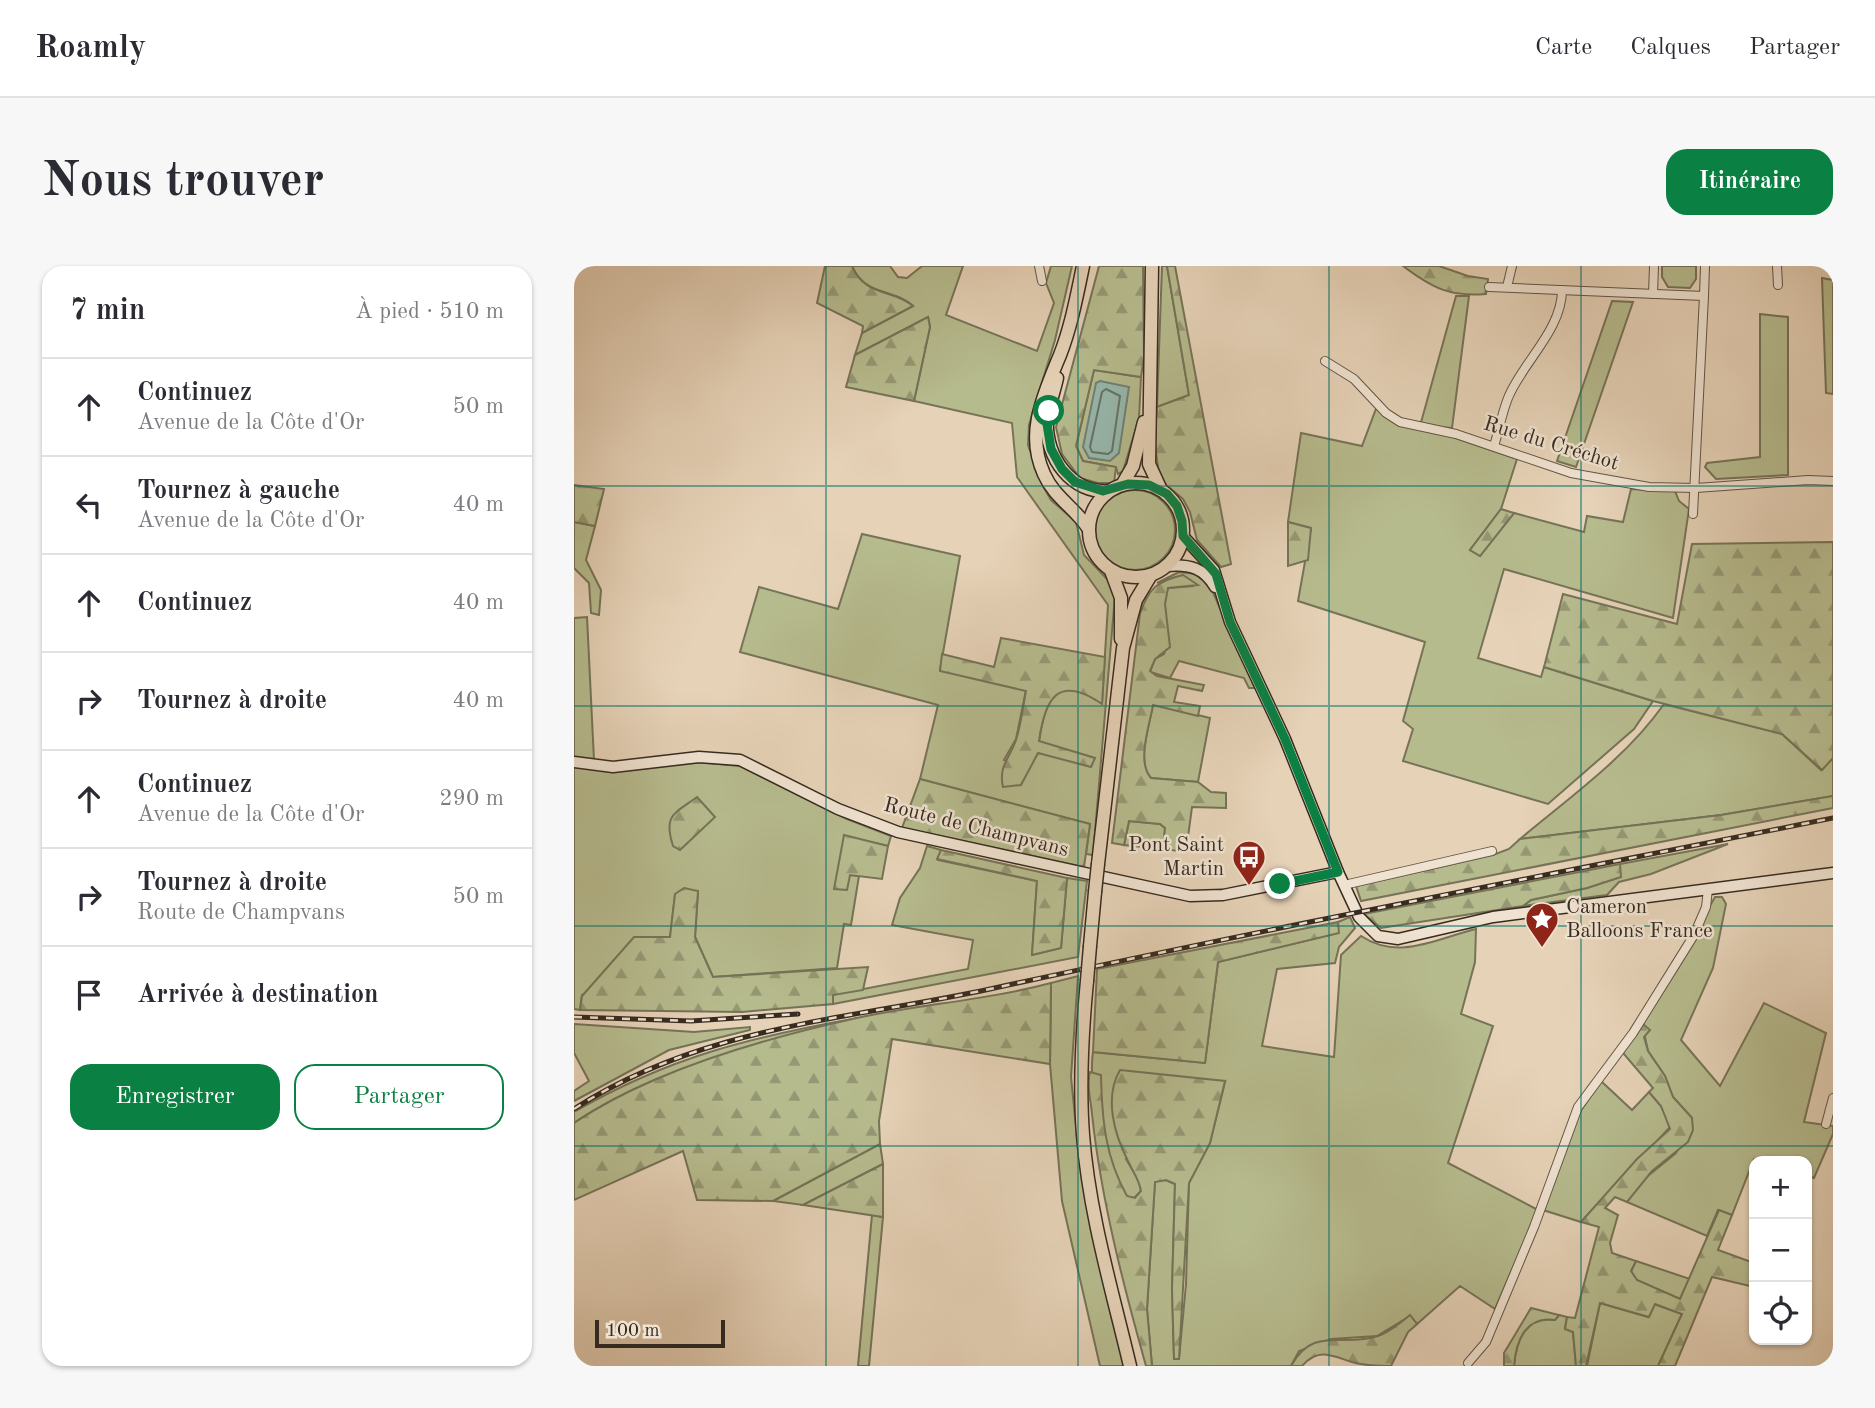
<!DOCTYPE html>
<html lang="fr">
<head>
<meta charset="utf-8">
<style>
	:root { --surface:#fff; --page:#f7f7f7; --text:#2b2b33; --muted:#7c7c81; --line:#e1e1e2; --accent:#0b8043 }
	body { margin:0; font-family:"Old Standard TT",serif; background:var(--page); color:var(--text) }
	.controls { position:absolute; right:21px; bottom:21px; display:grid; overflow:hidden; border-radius:14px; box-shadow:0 2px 5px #0004 }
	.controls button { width:63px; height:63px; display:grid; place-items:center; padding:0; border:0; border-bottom:2px solid var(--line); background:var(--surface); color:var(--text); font:35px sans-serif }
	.scale { position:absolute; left:21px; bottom:18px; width:130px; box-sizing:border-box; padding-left:7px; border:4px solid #372b20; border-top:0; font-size:19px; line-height:24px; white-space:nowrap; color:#372b20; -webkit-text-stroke:5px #efe2d0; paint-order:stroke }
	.stop { position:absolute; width:21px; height:21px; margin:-16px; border:5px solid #0b8043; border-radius:50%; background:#fff }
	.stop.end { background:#0b8043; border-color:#fff; box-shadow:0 2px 7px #0008 }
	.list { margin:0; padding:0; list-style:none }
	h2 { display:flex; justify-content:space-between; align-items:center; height:91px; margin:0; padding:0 28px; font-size:30px }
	h2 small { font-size:23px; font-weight:400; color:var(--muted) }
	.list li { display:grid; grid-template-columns:46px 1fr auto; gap:21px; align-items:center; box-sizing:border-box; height:98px; padding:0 28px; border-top:2px solid var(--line) }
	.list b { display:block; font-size:26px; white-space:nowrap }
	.list p { margin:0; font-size:23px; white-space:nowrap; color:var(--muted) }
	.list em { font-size:23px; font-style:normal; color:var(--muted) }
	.actions { display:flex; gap:14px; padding:21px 28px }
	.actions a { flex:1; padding:16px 0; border:2px solid var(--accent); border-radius:21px; text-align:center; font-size:24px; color:var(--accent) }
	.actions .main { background:var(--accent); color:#fff }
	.icon { flex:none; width:38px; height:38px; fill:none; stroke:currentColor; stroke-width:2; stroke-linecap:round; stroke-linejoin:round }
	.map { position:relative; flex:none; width:1259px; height:1100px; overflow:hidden; border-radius:21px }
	header { display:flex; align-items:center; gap:42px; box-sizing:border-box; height:98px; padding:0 35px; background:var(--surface); border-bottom:2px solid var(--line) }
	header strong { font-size:33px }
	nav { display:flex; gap:38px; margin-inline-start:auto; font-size:24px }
	.intro { display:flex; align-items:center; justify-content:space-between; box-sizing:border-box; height:168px; padding:0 42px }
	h1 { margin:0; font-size:49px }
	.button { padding:18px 32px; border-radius:21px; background:var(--accent); color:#fff; font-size:24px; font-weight:700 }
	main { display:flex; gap:42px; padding:0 42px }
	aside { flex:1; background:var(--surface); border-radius:21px; box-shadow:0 2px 5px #0004 }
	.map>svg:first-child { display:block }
	.grass { fill:#b6bb8e; stroke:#767357; stroke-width:2 }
	.forest { fill:url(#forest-firs); stroke:#767357; stroke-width:2 }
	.water { fill:#96b8ad; stroke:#708075; stroke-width:2 }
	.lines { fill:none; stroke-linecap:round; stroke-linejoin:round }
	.shore { stroke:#667266; stroke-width:2 }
	.minor-casing { stroke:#635546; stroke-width:10 }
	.secondary-casing { stroke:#372b20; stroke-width:13 }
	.primary-casing { stroke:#372b20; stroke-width:15 }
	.minor { stroke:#efe2d0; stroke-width:8 }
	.secondary { stroke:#efe2d0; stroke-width:10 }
	.primary { stroke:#e6d2b7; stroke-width:12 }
	.rail-casing { stroke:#372b20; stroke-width:5 }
	.rail { stroke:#efe2d0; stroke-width:2.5; stroke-dasharray:8; stroke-linecap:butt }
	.primary-bridge-casing { stroke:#372b20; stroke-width:15; stroke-linecap:butt }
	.primary-bridge { stroke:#e6d2b7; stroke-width:12 }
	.route { stroke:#0b8043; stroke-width:9 }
	.grid { fill:none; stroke:#0f766e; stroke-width:2; stroke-opacity:0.55 }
	.labels { text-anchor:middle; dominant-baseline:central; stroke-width:5; stroke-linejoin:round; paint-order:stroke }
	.street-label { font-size:21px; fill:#372b20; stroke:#efe2d0 }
	.poi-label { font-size:21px; fill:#372b20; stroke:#efe2d0; text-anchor:end }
</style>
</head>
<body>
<header>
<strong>Roamly</strong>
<nav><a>Carte</a><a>Calques</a><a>Partager</a></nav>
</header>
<div class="intro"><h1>Nous trouver</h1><a class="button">Itinéraire</a></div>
<main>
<aside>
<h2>7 min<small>À pied · 510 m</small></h2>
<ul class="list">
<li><svg class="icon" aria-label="ahead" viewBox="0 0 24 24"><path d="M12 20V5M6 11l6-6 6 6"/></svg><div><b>Continuez</b><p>Avenue de la Côte d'Or</p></div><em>50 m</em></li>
<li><svg class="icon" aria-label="left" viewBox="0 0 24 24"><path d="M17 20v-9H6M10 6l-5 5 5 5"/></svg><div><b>Tournez à gauche</b><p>Avenue de la Côte d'Or</p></div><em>40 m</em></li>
<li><svg class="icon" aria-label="ahead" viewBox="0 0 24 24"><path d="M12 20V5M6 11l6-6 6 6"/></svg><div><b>Continuez</b></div><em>40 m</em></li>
<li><svg class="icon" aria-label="right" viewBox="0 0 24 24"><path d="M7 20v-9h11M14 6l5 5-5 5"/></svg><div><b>Tournez à droite</b></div><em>40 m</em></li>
<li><svg class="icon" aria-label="ahead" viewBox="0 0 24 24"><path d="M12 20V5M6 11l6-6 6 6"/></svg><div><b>Continuez</b><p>Avenue de la Côte d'Or</p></div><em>290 m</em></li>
<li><svg class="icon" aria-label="right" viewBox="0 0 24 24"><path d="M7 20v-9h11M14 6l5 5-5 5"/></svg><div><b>Tournez à droite</b><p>Route de Champvans</p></div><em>50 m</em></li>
<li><svg class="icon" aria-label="arrive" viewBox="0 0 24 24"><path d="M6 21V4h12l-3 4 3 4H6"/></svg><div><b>Arrivée à destination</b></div></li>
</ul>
<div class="actions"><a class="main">Enregistrer</a><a>Partager</a></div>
</aside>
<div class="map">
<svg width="1259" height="1100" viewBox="0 0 1259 1100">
	<defs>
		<pattern id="forest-firs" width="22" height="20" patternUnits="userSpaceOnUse" patternTransform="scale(1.75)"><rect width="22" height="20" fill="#b6bb8e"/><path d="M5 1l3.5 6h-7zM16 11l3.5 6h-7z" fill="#959874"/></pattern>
	</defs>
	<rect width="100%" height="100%" fill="#e6d2b7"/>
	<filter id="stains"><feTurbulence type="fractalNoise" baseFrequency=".00286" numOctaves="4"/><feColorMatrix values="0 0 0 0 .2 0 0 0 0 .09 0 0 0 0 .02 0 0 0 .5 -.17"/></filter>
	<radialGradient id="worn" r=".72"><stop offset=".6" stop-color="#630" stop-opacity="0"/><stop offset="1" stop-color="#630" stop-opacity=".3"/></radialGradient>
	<g class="grass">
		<path d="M278 0H316L324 11 333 12 348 0H389L372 49 463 85 480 37 472 17 477 0H498L481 74 455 159 454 179 469 220 477 234 502 256 510 289 535 315 541 330 519 589 512 588 516 558 346 513 364 439 166 386 185 321 264 343 288 268 386 290 366 404 452 424 442 473 430 494 454 502 464 487 520 492 465 476C468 456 473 416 503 423 512 425 520 433 528 437L534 339 443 211 438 157 340 135 356 61 354 51 281 89 288 67 339 40C320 22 291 31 278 0Z"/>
		<path d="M588 0H593L615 129 583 141Z"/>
		<path d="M1088 0H1122V13L1116 22 1094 21 1088 11Z"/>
		<path d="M1248 12 1259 14V128L1252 127Z"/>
		<path d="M882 30H895L878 162 846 160Z"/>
		<path d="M1038 35 1059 36 1002 201 983 195Z"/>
		<path d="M1186 48 1214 51V209L1142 213 1131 201 1133 197 1186 191Z"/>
		<path d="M520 104 567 111 565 152 549 205 544 208 542 201 509 195 502 180Z"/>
		<path d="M803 140 811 148 943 193 927 243 896 284 906 290 940 247 1010 266 1013 250 1049 256 1057 223 1101 225 1105 235 1115 243 1099 352 930 303 904 392 967 411 970 401 1079 435 1060 463 974 538 829 495 839 463 829 455 851 376 724 335 737 262 714 256 727 167 788 180Z"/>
		<circle cx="561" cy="264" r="40"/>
		<path d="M0 256 21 260 12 294 27 324 25 349 17 347 15 317 0 302Z"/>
		<path d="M605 306 623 308 638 324 681 422H675L670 412 605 395 596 412 576 406 581 393 590 388C600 364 585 344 594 322L620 320 593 313 583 317Z"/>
		<path d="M13 351 20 494 0 491V352Z"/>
		<path d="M579 438 636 452 624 516 577 512C562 496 576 458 579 438Z"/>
		<path d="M1090 438 1208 468 1247 504 1259 492V530L1147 549 946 573C996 531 1052 492 1090 438Z"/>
		<path d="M123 496 166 500 273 553 317 570 314 580 270 570 276 609 285 610 277 659 270 658 263 702 139 711 121 671 124 625 101 629 96 671 8 729 6 744 0 743V501L47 505Z"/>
		<path d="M555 555 586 558 591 562 589 583 550 579Z"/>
		<path d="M1154 578 1077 608 1045 616 1033 629 949 640 957 634 1013 622 1046 611V598Z"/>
		<path d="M353 580 367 584 364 594 463 615 458 689 487 682 493 612 513 615 504 691 259 738 258 729 394 703 399 674 318 659 326 632 346 602Z"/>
		<path d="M1141 631H1148L1152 638 1139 702 1107 774 1146 820 1190 737 1252 767 1230 856 1259 860V868L1240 912 1233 909V895L1180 893 1158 949 1144 944 1133 970 1053 936 1064 918 1102 887 1118 852 1099 831 1091 810 1074 785 1068 757Z"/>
		<path d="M776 651 781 662 765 681 761 697 703 703 688 780 760 791 767 689 787 670C825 695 861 673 902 663L901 696 887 748 919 760 874 897 964 944 921 1043 886 1020 843 1058 836 1050 803 1070 757 1073 725 1085 717 1100H578L573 1043 581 915 592 914 601 918 598 1023 600 1092 605 1093 612 1018 615 917 636 877 651 816 552 893 565 915 567 925 560 932 553 931C534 896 513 825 519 786L631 797 644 696 764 667V656Z"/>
		<path d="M504 710 497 811 505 891 550 1100H526L488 935 476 798 477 717Z"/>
		<path d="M284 752C187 779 84 800 0 857V846C95 791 177 771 284 752Z"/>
		<path d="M0 758 120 766 176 761V764L95 784 0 835V825L15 815 0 787Z"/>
		<path d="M1027 815 1058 844 1075 826 1087 840 1097 860 1007 956 969 944 1006 846Z"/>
		<path d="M306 878 309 898 229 939 199 935Z"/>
		<path d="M298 949 309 951 295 1100H284Z"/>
		<path d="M1062 995 1116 1013 1106 1033 1062 1014 1057 1005Z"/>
		<path d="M1026 1037 1074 1051 1080 1038 1108 1048 1084 1100H1013Z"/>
		<path d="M985 1049 993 1051 991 1062 999 1066 1002 1100H940C942 1075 951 1050 981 1054Z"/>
	</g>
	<g class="forest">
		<path d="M251 0H278C291 31 320 23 339 40L288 67 289 60 243 37Z"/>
		<path d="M525 0H569L570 90 567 111 520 104 502 180 509 195 542 201 540 217H524L506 212 488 188 482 161Z"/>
		<path d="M593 0H601L657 298 647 301 623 274 616 246 609 233 592 219 585 207 580 174 583 141 615 129Z"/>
		<path d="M829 0H865L894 10 914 13 912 28C876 31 858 22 829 0Z"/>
		<path d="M354 51 356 61 340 135 272 121 281 89Z"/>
		<path d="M0 219 30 223 21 260 0 256Z"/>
		<path d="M927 243 940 247 906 290 896 284Z"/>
		<path d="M714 256 737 262 734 294 714 300Z"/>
		<path d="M1259 276V492L1248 504 1208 468 1079 435 970 401 989 328 1103 358 1118 278Z"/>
		<path d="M609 309 624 319 594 322 591 338 596 381 581 393 576 405 583 410 630 419 628 425 604 420 600 436 626 440 624 450 579 439C576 458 562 496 577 512L624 516 637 526 652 527V542L618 541 612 586 589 583 591 562 586 558 555 555 550 579 538 577 566 348C574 323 583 315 609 309Z"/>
		<path d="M427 372 531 391 528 438C484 408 471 432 465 475L521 492 517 501 464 487 447 519 429 521C424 500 436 492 442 474 447 459 449 441 452 425L366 405 368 388 420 401Z"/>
		<path d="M346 513 516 558 510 601 328 562Z"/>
		<path d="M1259 530V542L787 635 782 620 919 589 935 583 946 573 1147 549Z"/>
		<path d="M123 531 141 551 106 584 99 580C89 549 100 548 123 531Z"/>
		<path d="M270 569 314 580 308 613 276 609 273 624 260 623Z"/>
		<path d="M367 584 493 612 487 682 458 689 463 615 363 593Z"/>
		<path d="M1046 598 1047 611 1013 622 957 634 949 640 807 662 790 648Z"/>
		<path d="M110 622 124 625 121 671 139 711 294 701 289 724 259 729V738L168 746 6 744 8 730 60 671H96L101 628Z"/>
		<path d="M764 656 765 667 644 696 631 797 519 786 523 703Z"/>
		<path d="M477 717 476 798 318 773 305 855 306 878 199 935 123 934 109 885 0 934V857C78 804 192 772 283 752 348 738 413 734 477 717Z"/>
		<path d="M1068 757 1076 764 1070 771 1074 785 1091 810 1099 831 1118 852 1119 864 1114 876 1078 905 1053 936 1041 931 1031 942 1044 949 1036 977 1038 987 1062 995 1057 1005 1063 1014 1106 1033 1145 944 1158 949 1144 984 1180 997V1021L1138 1011 1101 1100H1084L1108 1048 1081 1038 1075 1051 1026 1037 1012 1100H1002L999 1066 991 1063 993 1051 1001 1052 1025 961 1007 956 1063 893 1096 863 1087 840 1075 826 1079 822 1049 787Z"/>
		<path d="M546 804 651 815 636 877 615 917 605 1093H600L598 1023 601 918 592 914 581 916 573 1043 578 1100H572C549 1018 527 933 518 848 517 835 512 819 516 806L527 809C528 853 531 891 553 930L561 932 567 925C565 913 559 906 554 895 540 868 530 831 546 804Z"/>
		<path d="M309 898V951L229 939Z"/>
		<path d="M957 1042 985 1049 981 1054C951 1050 942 1075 940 1100H930V1087Z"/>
		<path d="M836 1049 843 1058 834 1066 817 1100C804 1100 791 1100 778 1096 758 1090 745 1081 728 1100H717C739 1059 768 1082 804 1070 816 1066 826 1057 836 1049Z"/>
	</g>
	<path class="water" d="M526 115 555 121 545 187 536 195 515 192 509 181 522 117Z"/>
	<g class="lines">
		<path class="shore" d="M532 123 546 130 538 185 534 188 518 186 516 181 528 126Z"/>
		<defs>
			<g id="minor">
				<path d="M465 0 468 15"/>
				<path d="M1203 0 1204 19"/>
				<path d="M915 21 1130 30 1131 0"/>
				<path d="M933 21 938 0"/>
				<path d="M1079 28 1080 0"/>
				<path d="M751 95 780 113 812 147 826 156 882 168 997 207 1075 221 1122 222 1234 214 1259 215"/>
				<path d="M920 180C925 164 928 147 934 132 948 97 988 64 988 24"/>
				<path d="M1119 248 1130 30"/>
				<path d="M770 619 918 585"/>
				<path d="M1252 858 1259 832"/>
				<path d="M894 1097 912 1076 960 961 1004 841 1059 767 1120 669 1132 641 1134 623"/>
			</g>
			<g id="secondary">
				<path d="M609 270 640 304 656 356 711 473 764 606 785 651 804 670 824 673 919 651 1259 607"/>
				<path d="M593 300C616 298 630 302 641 321"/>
				<path d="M0 496 39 501 125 491 166 494 264 543 324 566 616 630 649 629 764 606"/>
			</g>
			<g id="primary">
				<path d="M509 0C503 29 497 61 486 89 470 128 451 167 470 208 480 231 501 242 514 262"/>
				<path d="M578 0 575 198 587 224"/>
				<path d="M483 112C480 126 474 141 473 155 471 191 498 228 535 225"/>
				<circle cx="562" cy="264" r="47"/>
				<path d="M548 219 559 200 570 156"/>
				<path d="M537 305 547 332V373"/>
				<path d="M524 598 549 382 562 334 577 309"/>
				<path d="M516 680 521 626"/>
				<path d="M513 715C508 767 505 817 509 869 515 947 538 1024 556 1100"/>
			</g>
		</defs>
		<use href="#minor" class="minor-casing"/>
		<use href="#secondary" class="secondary-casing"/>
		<use href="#primary" class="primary-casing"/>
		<use href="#minor" class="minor"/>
		<use href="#secondary" class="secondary"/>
		<use href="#primary" class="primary"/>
		<defs>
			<g id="rail">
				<path d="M0 751 117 755 224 748"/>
				<path d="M0 843C129 760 272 754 416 723 696 662 978 608 1259 552"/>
			</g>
		</defs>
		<use href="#rail" class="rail-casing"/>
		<use href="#rail" class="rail"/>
		<defs>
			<g id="primary-bridge">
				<path d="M521 626 524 598"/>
				<path d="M513 715 516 680"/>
			</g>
		</defs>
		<use href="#primary-bridge" class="primary-bridge-casing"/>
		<use href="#primary-bridge" class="primary-bridge"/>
	</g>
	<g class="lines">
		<path class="route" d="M475 145 473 158 477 183 488 203 501 216 529 225 554 218 575 219 593 228 603 240 608 255 609 270 642 308 656 356 711 473 764 606 706 618"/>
	</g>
	<path class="grid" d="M252 0V1100M504 0V1100M755 0V1100M1007 0V1100M0 220H1259M0 440H1259M0 660H1259M0 880H1259"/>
	<defs>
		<symbol id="bus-pin" viewBox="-11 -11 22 30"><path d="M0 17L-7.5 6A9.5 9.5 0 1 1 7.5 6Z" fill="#8f2418" stroke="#efe2d0"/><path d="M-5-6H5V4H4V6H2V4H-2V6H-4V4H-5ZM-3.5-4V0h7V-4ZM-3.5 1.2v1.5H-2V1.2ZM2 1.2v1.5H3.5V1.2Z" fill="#fff"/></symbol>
		<symbol id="sight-pin" viewBox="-11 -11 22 30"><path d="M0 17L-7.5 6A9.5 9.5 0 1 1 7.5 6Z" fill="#8f2418" stroke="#efe2d0"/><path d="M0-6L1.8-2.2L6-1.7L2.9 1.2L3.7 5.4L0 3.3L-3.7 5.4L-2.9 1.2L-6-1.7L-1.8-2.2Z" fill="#fff"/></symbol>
	</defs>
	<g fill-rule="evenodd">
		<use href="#bus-pin" x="656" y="572" width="38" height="52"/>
		<use href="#sight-pin" x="949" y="634" width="38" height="52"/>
	</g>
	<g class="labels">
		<g class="street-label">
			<text transform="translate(977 178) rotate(17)">Rue du Créchot</text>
			<text transform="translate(402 562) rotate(14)">Route de Champvans</text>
		</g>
		<g class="poi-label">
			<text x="650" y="579">Pont Saint<tspan x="650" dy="24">Martin</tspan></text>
			<text x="992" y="641" text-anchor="start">Cameron<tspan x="992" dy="24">Balloons France</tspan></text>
		</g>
	</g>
	<rect width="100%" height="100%" filter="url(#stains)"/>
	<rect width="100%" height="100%" fill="url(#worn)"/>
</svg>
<div class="controls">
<button>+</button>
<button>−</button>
<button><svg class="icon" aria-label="locate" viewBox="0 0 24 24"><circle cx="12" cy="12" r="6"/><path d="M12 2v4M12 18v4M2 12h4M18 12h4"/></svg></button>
</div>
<div class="scale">100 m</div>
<div class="stop" style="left:475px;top:145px"></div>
<div class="stop end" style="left:706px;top:618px"></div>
</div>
</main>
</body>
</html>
